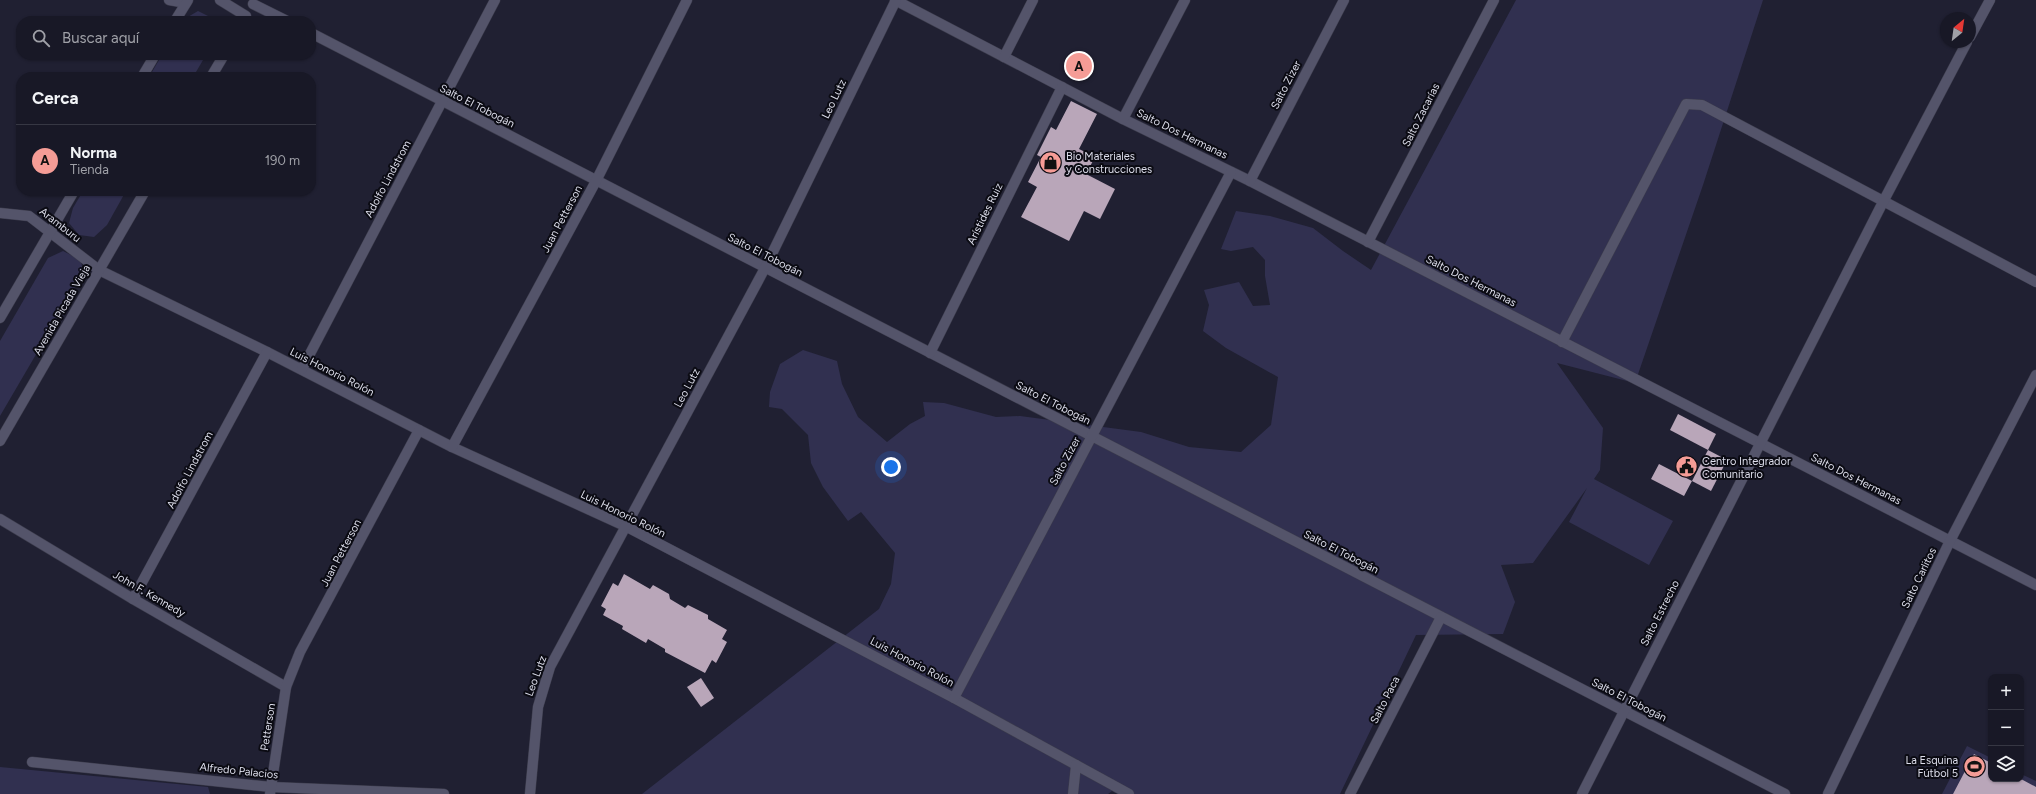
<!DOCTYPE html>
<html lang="es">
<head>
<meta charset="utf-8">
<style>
	:root { --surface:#181826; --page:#252532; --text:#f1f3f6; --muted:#9fa0a7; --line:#363743; --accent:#f59c96 }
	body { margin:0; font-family:Figtree,sans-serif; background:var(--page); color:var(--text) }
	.controls { position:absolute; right:12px; bottom:12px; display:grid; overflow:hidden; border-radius:8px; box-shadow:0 1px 3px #0004 }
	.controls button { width:36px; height:36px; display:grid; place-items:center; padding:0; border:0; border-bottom:1px solid var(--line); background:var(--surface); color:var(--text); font:20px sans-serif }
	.compass { position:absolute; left:1940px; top:12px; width:36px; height:36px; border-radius:50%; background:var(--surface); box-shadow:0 1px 3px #0004; rotate:29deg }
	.you { position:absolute; left:891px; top:467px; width:14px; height:14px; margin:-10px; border:3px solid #fff; border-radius:50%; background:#1a73e8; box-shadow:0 0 0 6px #1a73e833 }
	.badge { display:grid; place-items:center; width:26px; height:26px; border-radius:50%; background:var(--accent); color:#111; font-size:13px; font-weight:700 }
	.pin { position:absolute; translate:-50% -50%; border:2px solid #fff; box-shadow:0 1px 4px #0006 }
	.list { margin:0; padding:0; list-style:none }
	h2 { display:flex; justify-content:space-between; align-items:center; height:52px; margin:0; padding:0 16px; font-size:17px }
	h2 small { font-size:13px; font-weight:400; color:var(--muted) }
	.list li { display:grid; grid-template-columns:26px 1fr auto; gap:12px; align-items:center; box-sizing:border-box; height:72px; padding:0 16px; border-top:1px solid var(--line) }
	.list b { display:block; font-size:15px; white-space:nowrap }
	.list p { margin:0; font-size:13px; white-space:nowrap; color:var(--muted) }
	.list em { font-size:13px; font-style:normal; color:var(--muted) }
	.icon { flex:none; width:22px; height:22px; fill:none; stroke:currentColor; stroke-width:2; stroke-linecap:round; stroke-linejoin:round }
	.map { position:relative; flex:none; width:2036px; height:794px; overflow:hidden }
	.search { position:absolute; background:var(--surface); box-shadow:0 1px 3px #0004; left:16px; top:16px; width:300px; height:44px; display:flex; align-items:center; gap:10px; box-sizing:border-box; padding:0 14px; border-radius:16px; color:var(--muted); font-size:15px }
	.panel { position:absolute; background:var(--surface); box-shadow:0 1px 3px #0004; left:16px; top:72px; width:300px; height:124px; border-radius:16px }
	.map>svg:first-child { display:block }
	.green { fill:#313050 }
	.building { fill:#b9a6b9 }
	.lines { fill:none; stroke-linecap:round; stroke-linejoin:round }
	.minor-casing { stroke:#3c3c4c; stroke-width:11 }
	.minor { stroke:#54546a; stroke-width:10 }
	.labels { text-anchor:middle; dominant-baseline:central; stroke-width:4; stroke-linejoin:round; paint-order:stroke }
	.street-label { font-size:11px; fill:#dcddea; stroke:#0b0b13 }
	.poi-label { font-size:11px; fill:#dcddea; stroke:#0b0b13; text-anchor:start }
</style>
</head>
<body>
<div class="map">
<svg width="2036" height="794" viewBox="0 0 2036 794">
	<rect width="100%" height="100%" fill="#202032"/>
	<g class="green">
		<path d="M1516 0H1763L1703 185 1635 383 1557 363 1603 428 1600 470 1594 479 1673 521 1649 565 1569 522 1587 488 1533 563 1501 565 1515 602 1503 634 1416 635 1340 794H1118L1112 791 1108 794H642L879 609 891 584 895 553 861 512 848 521 823 487 811 463 808 435 782 409 769 407 770 392 780 364 803 350 837 361 842 384 858 417 887 442 910 424 925 416 923 402 944 403 996 417 1020 416 1141 432 1189 447 1241 452 1271 425 1278 377 1226 348 1203 331 1209 305 1204 290 1239 282 1253 306 1270 305 1265 276V260L1253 247 1231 251 1221 249 1236 211 1270 216 1313 228 1343 251 1371 270Z"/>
		<path d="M198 11 216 20V21H181Z"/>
		<path d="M162 55H206L193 77H149Z"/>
		<path d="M83 191H126L107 225 94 237 79 235 69 223 73 208Z"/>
		<path d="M63 251 81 260 83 274 0 416V341L48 258Z"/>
		<path d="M1967 746 1991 758V779H2021V774L2036 781V794H1942Z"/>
		<path d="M0 767 208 787 210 794H0Z"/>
	</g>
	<g class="building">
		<path d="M1071 101 1097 114 1079 149 1095 157 1086 174 1115 189 1100 219 1084 211 1069 241 1021 217 1037 187 1028 182 1041 157 1037 155 1051 127 1056 130Z"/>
		<path d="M1678 414 1716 434 1708 450 1670 430Z"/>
		<path d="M1708 450 1727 460 1711 491 1692 481Z"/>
		<path d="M1659 464 1692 481 1684 496 1651 479Z"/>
		<path d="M624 574 650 589 653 585 669 594 670 599 685 608 688 605 708 615V619L727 630 722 639 727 642 716 663 712 660 705 673 665 652V649L648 639 646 643 622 629 623 626 603 615 606 609 601 606 613 583 618 586Z"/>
		<path d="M701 678 714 698 701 707 687 687Z"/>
		<path d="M1974 754 1991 763V779H2021L2036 787V794H1953Z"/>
	</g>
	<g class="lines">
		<defs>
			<g id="minor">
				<path d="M169 0 186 3"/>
				<path d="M220 0 246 16"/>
				<path d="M895 0 1123 119 1250 181 2036 585"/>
				<path d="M253 4 287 21"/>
				<path d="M175 21 188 0"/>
				<path d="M311 33 1785 794"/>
				<path d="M1970 37 1990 0"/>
				<path d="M1004 57 1033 0"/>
				<path d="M142 77 155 55"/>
				<path d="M211 77 224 55"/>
				<path d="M1123 119 1185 0"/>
				<path d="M1250 181 1344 0"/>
				<path d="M0 213 29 216 99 270 267 352 452 447 627 527 954 698 1129 794"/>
				<path d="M1368 242 1494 0"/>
				<path d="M0 318 74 191"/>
				<path d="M1562 342 1686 104 1702 105 2036 282"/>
				<path d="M930 353 1062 87"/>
				<path d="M302 369 495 0"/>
				<path d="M0 441 145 191"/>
				<path d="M452 447 596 181 687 0"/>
				<path d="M0 519 133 599 286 687"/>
				<path d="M133 599 267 352"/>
				<path d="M954 698 1231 172"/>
				<path d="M32 762 271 787 444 794"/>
				<path d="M270 794 286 687 300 652 419 430"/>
				<path d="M530 794 538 707 550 667 765 268 896 0"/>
				<path d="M1073 794 1076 765"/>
				<path d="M1350 794 1441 617"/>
				<path d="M1582 794 1883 202 1967 42"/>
				<path d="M1828 794 1950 541 2036 375"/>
			</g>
		</defs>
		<use href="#minor" class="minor-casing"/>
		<use href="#minor" class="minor"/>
	</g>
	<defs>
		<symbol id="shop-disc" viewBox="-11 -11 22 22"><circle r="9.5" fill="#f59c96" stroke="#0b0b13"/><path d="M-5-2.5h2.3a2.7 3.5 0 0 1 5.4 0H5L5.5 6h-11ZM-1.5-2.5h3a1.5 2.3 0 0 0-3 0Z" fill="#111"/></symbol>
		<symbol id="civic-disc" viewBox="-11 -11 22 22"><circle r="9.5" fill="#f59c96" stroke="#0b0b13"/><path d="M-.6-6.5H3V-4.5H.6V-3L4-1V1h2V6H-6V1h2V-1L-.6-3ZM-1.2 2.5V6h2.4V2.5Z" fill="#111"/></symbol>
		<symbol id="stadium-disc" viewBox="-11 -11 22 22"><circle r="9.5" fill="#f59c96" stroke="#0b0b13"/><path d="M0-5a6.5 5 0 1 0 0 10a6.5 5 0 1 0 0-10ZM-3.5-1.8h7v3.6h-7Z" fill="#111"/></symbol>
	</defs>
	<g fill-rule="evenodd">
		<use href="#shop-disc" x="1038" y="150" width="25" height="25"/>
		<use href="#civic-disc" x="1674" y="454" width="25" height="25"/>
		<use href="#stadium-disc" x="1962" y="754" width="25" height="25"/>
	</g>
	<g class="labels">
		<g class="street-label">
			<text transform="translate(1286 85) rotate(-63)">Salto Zizer</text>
			<text transform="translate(834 99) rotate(-64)">Leo Lutz</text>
			<text transform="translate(477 106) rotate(27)">Salto El Tobogán</text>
			<text transform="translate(1421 115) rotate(-63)">Salto Zacarías</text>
			<text transform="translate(1182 134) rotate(26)">Salto Dos Hermanas</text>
			<text transform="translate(388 179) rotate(-62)">Adolfo Lindstrom</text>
			<text transform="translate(985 214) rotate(-64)">Arístides Ruiz</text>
			<text transform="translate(562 219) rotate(-62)">Juan Petterson</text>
			<text transform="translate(60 225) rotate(38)">Aramburu</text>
			<text transform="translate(765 255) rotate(27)">Salto El Tobogán</text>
			<text transform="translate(1471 281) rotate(27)">Salto Dos Hermanas</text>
			<text transform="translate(62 310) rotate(-60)">Avenida Picada Vieja</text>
			<text transform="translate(332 372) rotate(27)">Luis Honorio Rolón</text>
			<text transform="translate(687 388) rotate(-62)">Leo Lutz</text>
			<text transform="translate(1053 403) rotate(27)">Salto El Tobogán</text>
			<text transform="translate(1065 461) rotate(-62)">Salto Zizer</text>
			<text transform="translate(190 470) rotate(-62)">Adolfo Lindstrom</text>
			<text transform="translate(1856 479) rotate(27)">Salto Dos Hermanas</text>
			<text transform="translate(623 514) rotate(26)">Luis Honorio Rolón</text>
			<text transform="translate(1341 552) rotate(27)">Salto El Tobogán</text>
			<text transform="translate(341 553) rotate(-62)">Juan Petterson</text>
			<text transform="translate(1919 578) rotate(-64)">Salto Carlitos</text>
			<text transform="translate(149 594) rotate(30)">John F. Kennedy</text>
			<text transform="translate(1660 613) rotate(-63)">Salto Estrecho</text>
			<text transform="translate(912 662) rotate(28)">Luis Honorio Rolón</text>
			<text transform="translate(536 676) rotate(-70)">Leo Lutz</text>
			<text transform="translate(1385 700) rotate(-63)">Salto Paca</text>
			<text transform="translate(1629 700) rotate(27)">Salto El Tobogán</text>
			<text transform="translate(268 727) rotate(-81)">Petterson</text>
			<text transform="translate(239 771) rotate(6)">Alfredo Palacios</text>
		</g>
		<g class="poi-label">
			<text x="1066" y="156">Bio Materiales<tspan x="1066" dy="13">y Construcciones</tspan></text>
			<text x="1702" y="461">Centro Integrador<tspan x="1702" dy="13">Comunitario</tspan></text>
			<text x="1958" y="760" text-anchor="end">La Esquina<tspan x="1958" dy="13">Fútbol 5</tspan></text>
		</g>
	</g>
</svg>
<div class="controls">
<button>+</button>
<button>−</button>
<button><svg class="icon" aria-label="layers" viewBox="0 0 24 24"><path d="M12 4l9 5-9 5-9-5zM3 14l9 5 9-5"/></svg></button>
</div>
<svg class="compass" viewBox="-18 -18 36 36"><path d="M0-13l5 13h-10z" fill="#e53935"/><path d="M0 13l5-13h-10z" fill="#9fa0a7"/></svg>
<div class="you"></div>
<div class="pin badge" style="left:1079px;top:66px">A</div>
<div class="search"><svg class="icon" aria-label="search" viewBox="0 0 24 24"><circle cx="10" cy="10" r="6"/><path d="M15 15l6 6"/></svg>Buscar aquí</div>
<section class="panel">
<h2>Cerca<small></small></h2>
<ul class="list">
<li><span class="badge">A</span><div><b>Norma</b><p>Tienda</p></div><em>190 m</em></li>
</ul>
</section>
</div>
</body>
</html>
